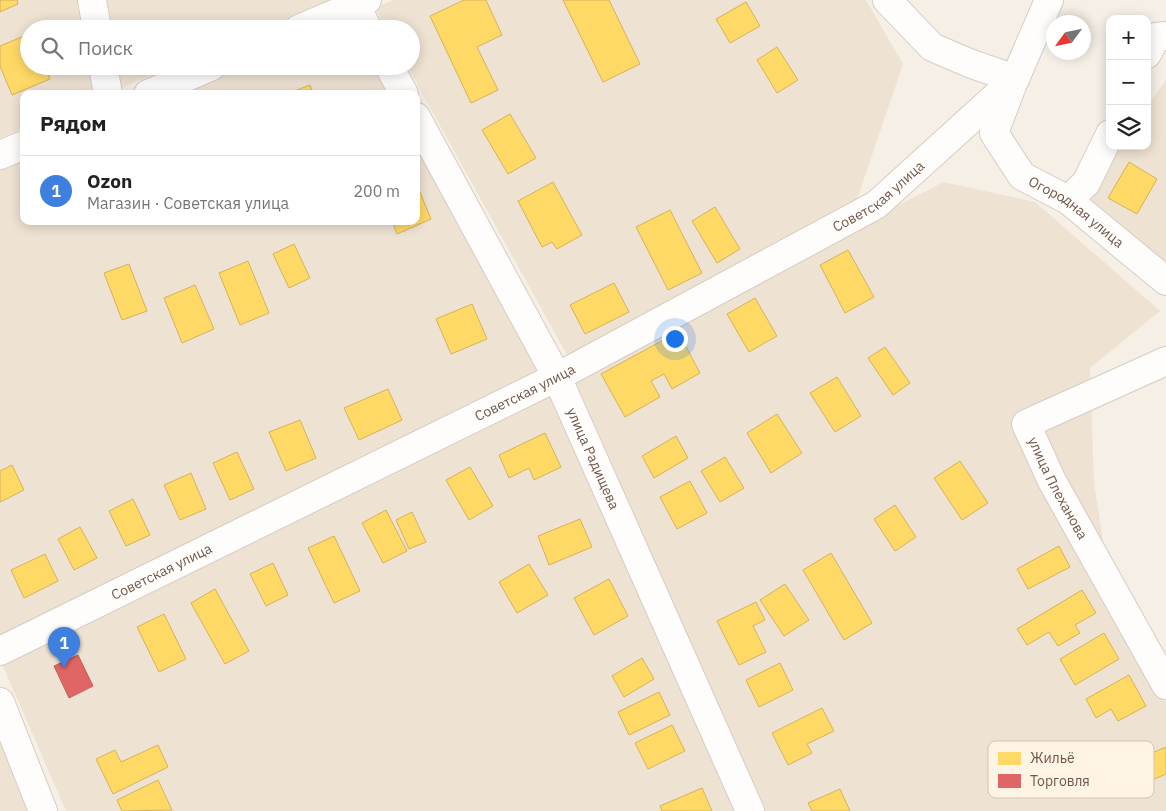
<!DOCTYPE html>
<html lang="ru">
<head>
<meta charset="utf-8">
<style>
	:root { --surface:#fff; --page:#f6f6f6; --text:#222; --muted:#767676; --line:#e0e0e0; --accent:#9f8c7f }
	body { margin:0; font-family:"IBM Plex Sans",sans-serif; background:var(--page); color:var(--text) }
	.controls { position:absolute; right:15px; top:15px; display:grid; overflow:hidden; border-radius:10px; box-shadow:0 2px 12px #0003 }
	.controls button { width:45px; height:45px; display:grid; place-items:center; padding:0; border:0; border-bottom:1px solid var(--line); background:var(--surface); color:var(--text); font:25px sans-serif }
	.compass { position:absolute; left:1046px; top:15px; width:45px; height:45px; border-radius:50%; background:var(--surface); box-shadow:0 2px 12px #0003; rotate:237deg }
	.you { position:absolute; left:674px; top:338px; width:18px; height:18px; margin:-12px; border:4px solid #fff; border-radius:50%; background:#1a73e8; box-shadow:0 0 0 8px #1a73e833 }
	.badge { display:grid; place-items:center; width:32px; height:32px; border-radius:50%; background:var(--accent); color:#fff; font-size:16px; font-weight:700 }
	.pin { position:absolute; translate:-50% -41px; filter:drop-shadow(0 1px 2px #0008) }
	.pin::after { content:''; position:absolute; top:26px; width:18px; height:15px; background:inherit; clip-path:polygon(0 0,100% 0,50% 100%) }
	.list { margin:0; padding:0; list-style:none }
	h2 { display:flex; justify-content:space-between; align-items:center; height:65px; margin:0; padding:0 20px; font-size:21px }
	h2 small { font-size:16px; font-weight:400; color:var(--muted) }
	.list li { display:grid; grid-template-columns:32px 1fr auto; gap:15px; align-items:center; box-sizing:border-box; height:70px; padding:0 20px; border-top:1px solid var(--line) }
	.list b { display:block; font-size:19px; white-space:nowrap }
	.list p { margin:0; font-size:16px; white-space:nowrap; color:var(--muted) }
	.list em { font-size:16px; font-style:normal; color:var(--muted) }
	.icon { flex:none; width:28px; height:28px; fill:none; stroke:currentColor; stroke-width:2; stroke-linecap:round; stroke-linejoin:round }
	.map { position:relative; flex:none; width:1166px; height:811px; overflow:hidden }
	.search { position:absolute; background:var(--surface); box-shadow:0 2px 12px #0003; left:20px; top:20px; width:400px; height:55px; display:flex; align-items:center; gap:12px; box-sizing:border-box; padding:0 18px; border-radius:28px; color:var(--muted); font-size:19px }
	.panel { position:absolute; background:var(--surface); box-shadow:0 2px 12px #0003; left:20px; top:90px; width:400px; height:135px; border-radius:10px }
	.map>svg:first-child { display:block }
	.residential { fill:#eee2d2 }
	.homes { fill:#ffd966; stroke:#d4b25d }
	.shops { fill:#e06666; stroke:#be615d }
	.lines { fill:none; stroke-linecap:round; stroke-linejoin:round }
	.minor-casing { stroke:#d6ccc4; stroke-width:30 }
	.minor { stroke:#fefdfb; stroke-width:28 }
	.labels { text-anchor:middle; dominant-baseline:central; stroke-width:5; stroke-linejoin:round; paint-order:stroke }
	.street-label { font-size:14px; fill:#705648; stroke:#fef4e5 }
	.key { fill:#fef4e5; stroke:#d3c5b6; stroke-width:1 }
	.key-label { font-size:14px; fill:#705648 }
</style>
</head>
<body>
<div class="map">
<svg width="1166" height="811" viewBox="0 0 1166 811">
	<rect width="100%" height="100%" fill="#f5efe5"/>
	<g class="residential">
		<path d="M0 0H334L264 29H29V66H173L107 94H24V128L0 138Z"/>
		<path d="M393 0H866L903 64 856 202 571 362 407 66H411V29H387L375 8Z"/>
		<path d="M245 66H384L398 94H178Z"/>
		<path d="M1166 80V266L1081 203 1120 146H1147V107Z"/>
		<path d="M416 128 545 373 0 637V167L24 157V221H416Z"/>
		<path d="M943 182 1035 202 1160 311 1090 368 1094 483 1114 614 1166 703V811H765L570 377Z"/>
		<path d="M554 393 738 811H66L3 666Z"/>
		<path d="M0 742 28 811H0Z"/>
	</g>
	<g class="homes">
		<path d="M0 0H17L18 4 0 12Z"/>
		<path d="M464 0H486L502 35 477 47 498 90 471 103 430 16Z"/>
		<path d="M563 0H609L640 64 603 82Z"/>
		<path d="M746 2 760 26 730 43 716 19Z"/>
		<path d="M29 34V66H45L50 79 12 95 0 66V46Z"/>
		<path d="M777 47 798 80 777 93 757 60Z"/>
		<path d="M310 85 313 94H287Z"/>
		<path d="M510 114 536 158 508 174 482 130Z"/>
		<path d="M1129 162 1157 179 1137 214 1108 198Z"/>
		<path d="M553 182 582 235 557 249 552 242 542 247 518 201Z"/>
		<path d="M417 185 431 219 397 234 392 221H416Z"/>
		<path d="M715 207 740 249 717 263 692 221Z"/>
		<path d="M670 210 702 273 668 290 636 227Z"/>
		<path d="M294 244 310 278 289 288 273 254Z"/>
		<path d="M848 250 874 297 845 313 820 265Z"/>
		<path d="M248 261 269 313 240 325 219 273Z"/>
		<path d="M129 264 147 311 122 320 104 273Z"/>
		<path d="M614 283 629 312 585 334 570 305Z"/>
		<path d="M195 285 214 329 182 343 164 298Z"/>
		<path d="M755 298 777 336 749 352 727 314Z"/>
		<path d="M472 304 487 339 451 354 436 319Z"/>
		<path d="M678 332 700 373 672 389 664 374 651 381 660 397 625 417 601 374Z"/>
		<path d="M885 347 910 383 893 395 868 358Z"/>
		<path d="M837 377 861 416 835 432 810 393Z"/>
		<path d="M388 389 402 420 359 440 344 408Z"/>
		<path d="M777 414 802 453 771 473 747 433Z"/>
		<path d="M300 420 316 458 286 471 269 432Z"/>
		<path d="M545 433 561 467 534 480 529 468 509 478 499 455Z"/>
		<path d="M676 436 688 458 654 478 642 456Z"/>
		<path d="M237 452 254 489 230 500 213 463Z"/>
		<path d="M725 457 744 488 720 502 701 471Z"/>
		<path d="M960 461 988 503 962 520 934 478Z"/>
		<path d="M12 465 24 490 0 502V471Z"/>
		<path d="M470 467 493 506 469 520 446 480Z"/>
		<path d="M191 473 206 509 180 520 164 485Z"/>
		<path d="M690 481 707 513 677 529 660 497Z"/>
		<path d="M133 499 150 535 126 546 109 511Z"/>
		<path d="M895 505 916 537 895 551 874 519Z"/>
		<path d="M386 510 407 551 383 563 362 523Z"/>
		<path d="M412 512 426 542 409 549 396 520Z"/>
		<path d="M580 519 592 547 549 565 538 536Z"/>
		<path d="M80 527 97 558 74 570 58 539Z"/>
		<path d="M334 536 360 591 334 603 308 548Z"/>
		<path d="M1059 546 1070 567 1028 589 1017 569Z"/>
		<path d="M831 553 872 623 844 640 803 570Z"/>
		<path d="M45 554 58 581 24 598 11 570Z"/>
		<path d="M273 563 288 595 266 606 250 574Z"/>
		<path d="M529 564 548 595 517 613 499 582Z"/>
		<path d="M609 579 628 616 594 635 574 598Z"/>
		<path d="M785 584 809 620 784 636 760 600Z"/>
		<path d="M215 589 249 651 225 664 191 603Z"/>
		<path d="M1082 590 1096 613 1075 625 1080 633 1058 646 1049 632 1027 645 1017 629Z"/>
		<path d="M756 602 765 620 753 626 766 652 739 665 717 621Z"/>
		<path d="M164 614 186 659 159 672 137 627Z"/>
		<path d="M1104 633 1119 659 1075 685 1060 659Z"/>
		<path d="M642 658 654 679 624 697 612 676Z"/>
		<path d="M780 663 793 690 759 707 746 680Z"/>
		<path d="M1129 675 1146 706 1118 721 1111 709 1096 718 1086 699Z"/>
		<path d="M659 692 670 715 629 735 618 712Z"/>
		<path d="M822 708 834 731 807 744 812 753 788 765 772 733Z"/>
		<path d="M672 725 685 751 648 769 635 743Z"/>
		<path d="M158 745 168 767 113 794 96 759 115 750 121 762Z"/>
		<path d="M1166 747V774L1134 788 1124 765Z"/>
		<path d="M158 780 172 810 122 811 117 800Z"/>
		<path d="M702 788 712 811H662L660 806Z"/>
		<path d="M840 789 850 811H812L808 803Z"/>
	</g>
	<path class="shops" d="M78 655 93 686 69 698 54 666Z"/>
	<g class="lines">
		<defs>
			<g id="minor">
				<path d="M92 0 97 29"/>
				<path d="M350 0 355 5 368 29"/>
				<path d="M887 0 932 47 969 63 1015 79 1049 0"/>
				<path d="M299 29 367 0"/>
				<path d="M1147 54 1156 37 1166 36"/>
				<path d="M103 66 108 94"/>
				<path d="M389 66 404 94"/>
				<path id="s1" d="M1013 83 994 133 1022 176 1068 200 1166 281"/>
				<path d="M148 94 212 66"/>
				<path id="s2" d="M416 117 557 377 750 811"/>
				<path d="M0 155 24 145"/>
				<path d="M1068 200 1086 183 1110 134"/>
				<path id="s3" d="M1166 361 1026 424 1052 481 1166 685"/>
				<path id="s4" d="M0 651 557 377 876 205 1015 79"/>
				<path d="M0 702 43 811"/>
			</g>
		</defs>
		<use href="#minor" class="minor-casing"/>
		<use href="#minor" class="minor"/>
	</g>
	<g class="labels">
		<g class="street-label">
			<text stroke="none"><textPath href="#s4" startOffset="990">Советская улица</textPath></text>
			<text stroke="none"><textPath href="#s1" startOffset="170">Огородная улица</textPath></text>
			<text stroke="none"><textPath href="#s4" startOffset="585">Советская улица</textPath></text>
			<text stroke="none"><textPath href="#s2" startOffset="385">улица Радищева</textPath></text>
			<text stroke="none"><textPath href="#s3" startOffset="225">улица Плеханова</textPath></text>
			<text stroke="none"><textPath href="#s4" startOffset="180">Советская улица</textPath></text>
		</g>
	</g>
	<rect x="988" y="741" width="166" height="57" rx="8" class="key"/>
	<rect x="998" y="752" width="23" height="13" fill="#ffd966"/>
	<rect x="998" y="774" width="23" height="14" fill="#e06666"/>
	<g class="key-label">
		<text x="1030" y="763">Жильё</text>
		<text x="1030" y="786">Торговля</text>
	</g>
</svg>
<div class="controls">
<button>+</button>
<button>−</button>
<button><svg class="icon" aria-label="layers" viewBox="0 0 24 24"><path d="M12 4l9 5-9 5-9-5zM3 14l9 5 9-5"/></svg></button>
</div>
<svg class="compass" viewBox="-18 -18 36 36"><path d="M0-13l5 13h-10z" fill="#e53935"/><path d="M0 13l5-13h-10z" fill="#767676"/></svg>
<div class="you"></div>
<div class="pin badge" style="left:64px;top:668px;background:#3f7fe0">1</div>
<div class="search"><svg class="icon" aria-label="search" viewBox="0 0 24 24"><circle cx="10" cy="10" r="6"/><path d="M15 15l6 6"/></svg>Поиск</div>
<section class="panel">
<h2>Рядом<small></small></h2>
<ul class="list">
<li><span class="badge" style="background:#3f7fe0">1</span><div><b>Ozon</b><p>Магазин · Советская улица</p></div><em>200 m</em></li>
</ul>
</section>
</div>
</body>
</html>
